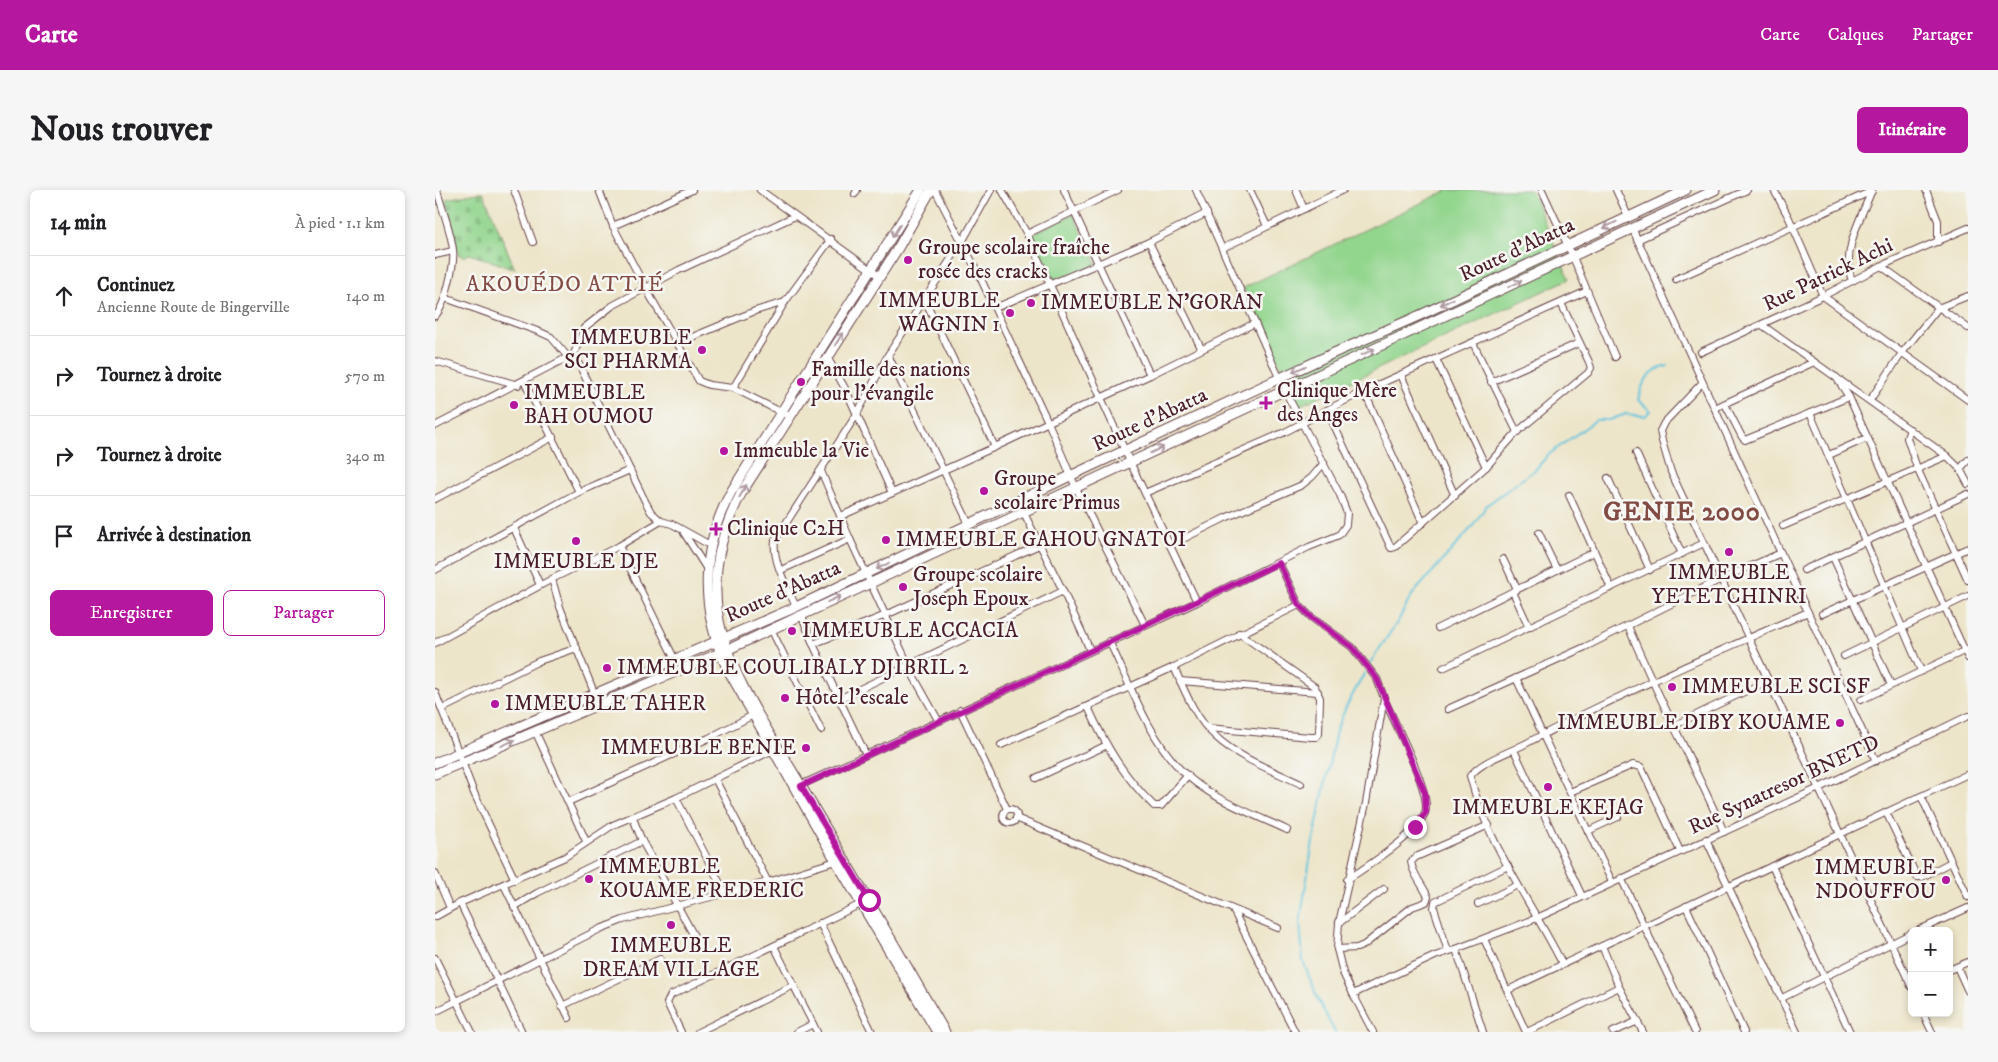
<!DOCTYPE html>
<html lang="fr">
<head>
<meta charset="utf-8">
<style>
	:root { --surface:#fff; --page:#f6f6f6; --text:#202124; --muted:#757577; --line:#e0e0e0; --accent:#b5179e }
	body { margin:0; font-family:"IM FELL DW Pica",serif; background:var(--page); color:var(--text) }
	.controls { position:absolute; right:15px; bottom:15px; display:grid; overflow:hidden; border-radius:8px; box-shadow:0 2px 8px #0003 }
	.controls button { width:45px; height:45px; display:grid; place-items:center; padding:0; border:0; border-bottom:1px solid var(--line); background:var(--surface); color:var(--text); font:25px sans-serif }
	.stop { position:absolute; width:15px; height:15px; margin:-11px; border:4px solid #b5179e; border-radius:50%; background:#fff }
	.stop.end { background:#b5179e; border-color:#fff; box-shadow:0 1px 5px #0008 }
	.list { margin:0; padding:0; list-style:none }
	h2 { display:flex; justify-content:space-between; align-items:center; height:65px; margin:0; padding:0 20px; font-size:21px }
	h2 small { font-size:16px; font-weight:400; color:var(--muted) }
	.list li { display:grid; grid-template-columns:32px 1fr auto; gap:15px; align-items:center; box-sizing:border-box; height:80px; padding:0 20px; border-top:1px solid var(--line) }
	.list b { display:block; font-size:19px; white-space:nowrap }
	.list p { margin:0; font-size:16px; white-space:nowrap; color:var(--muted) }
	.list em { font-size:16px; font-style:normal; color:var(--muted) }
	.actions { display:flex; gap:10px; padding:15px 20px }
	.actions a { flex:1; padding:11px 0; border:1px solid var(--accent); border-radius:8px; text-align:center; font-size:18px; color:var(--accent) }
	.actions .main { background:var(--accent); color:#fff }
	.icon { flex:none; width:28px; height:28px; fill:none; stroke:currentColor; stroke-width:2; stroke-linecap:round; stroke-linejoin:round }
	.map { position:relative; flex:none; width:1533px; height:842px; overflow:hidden; border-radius:8px }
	header { display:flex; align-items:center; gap:30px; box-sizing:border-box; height:70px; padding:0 25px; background:var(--accent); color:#fff }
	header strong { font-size:24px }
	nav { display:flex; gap:28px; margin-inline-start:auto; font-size:18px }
	.intro { display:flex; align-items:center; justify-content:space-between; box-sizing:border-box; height:120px; padding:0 30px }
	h1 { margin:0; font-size:35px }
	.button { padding:12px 22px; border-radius:8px; background:var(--accent); color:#fff; font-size:18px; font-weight:700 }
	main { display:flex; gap:30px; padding:0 30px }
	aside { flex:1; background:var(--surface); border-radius:8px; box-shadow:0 2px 8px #0003 }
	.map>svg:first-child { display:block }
	.grass { fill:#92d58d; stroke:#6e7a5c }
	.cemetery { fill:url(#cemetery-stones); stroke:#6e7a5c }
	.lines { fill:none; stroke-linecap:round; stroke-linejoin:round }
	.stream { stroke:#60c4de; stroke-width:2 }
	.street-casing { stroke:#623d43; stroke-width:8 }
	.secondary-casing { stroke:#623d43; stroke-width:11 }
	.street { stroke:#fff; stroke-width:6 }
	.secondary { stroke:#fff; stroke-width:9 }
	.oneway { stroke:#ae9aa0 }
	.route { stroke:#b5179e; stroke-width:6 }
	.poi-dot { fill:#b5179e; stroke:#f6f6f2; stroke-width:2 }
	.labels { text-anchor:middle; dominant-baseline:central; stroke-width:5; stroke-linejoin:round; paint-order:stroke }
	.poi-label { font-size:21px; fill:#4a1f2b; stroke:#f6f6f2; text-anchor:start }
	.street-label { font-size:21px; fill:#4a1f2b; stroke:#f6f6f2 }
	.neighbourhood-label { font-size:22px; letter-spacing:1px; fill:#824c44; stroke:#f6f6f2 }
	.district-label { font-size:26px; font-weight:bold; letter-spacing:1px; fill:#824c44; stroke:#f6f6f2 }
</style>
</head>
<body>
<header>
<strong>Carte</strong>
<nav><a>Carte</a><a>Calques</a><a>Partager</a></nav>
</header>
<div class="intro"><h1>Nous trouver</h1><a class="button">Itinéraire</a></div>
<main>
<aside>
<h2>14 min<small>À pied · 1.1 km</small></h2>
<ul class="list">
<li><svg class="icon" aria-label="ahead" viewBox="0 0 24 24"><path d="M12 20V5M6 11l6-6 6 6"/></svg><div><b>Continuez</b><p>Ancienne Route de Bingerville</p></div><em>140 m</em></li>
<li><svg class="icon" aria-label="right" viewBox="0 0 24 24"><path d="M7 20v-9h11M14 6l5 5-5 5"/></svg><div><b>Tournez à droite</b></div><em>570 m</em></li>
<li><svg class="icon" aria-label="right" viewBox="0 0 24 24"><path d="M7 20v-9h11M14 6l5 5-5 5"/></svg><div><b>Tournez à droite</b></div><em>340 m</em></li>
<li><svg class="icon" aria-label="arrive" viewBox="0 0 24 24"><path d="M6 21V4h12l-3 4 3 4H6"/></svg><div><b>Arrivée à destination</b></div></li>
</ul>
<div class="actions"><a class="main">Enregistrer</a><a>Partager</a></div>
</aside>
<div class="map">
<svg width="1533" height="842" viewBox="0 0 1533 842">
	<defs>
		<pattern id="cemetery-stones" width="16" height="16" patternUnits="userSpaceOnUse" patternTransform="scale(1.25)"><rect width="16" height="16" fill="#92d58d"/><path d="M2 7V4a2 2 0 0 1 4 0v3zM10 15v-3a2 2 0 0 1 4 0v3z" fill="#7fb67a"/></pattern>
	</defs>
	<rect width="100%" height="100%" fill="#f6f6f2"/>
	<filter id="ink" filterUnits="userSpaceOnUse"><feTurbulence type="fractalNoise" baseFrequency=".02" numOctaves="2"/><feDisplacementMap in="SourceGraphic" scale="10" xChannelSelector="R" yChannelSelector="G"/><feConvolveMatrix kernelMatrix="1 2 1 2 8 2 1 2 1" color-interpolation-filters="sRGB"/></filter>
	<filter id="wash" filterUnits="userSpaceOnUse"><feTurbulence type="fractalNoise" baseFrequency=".0096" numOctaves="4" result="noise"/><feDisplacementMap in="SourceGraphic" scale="20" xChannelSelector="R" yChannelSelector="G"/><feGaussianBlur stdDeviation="1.12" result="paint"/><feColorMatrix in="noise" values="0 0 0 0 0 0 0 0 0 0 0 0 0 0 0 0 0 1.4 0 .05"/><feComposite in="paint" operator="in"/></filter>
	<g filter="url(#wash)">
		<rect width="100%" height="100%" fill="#ede5c9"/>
		<g class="grass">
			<path d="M1013 0H1096L1134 89 864 216 808 98Z"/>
			<path d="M638 24 662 74 616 92 595 45Z"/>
		</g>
		<path class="cemetery" d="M48 2 80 79 34 64 29 67 23 64 11 9Z"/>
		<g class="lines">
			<g class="stream">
				<path d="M935 473 963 431 977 405 1037 337 1052 315 1101 279 1113 265 1161 230H1174L1191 224 1210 226 1216 221 1203 210C1207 192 1214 179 1233 176"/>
				<path d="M900 842 883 810 868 771 865 732 877 657 901 541 911 517 930 482"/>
			</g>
		</g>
	</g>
	<g filter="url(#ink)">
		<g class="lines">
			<defs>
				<g id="street">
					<path d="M79 0 98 52"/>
					<path d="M164 0 178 36 210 97 264 191 274 195 298 198 356 227"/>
					<path d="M325 0 444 86"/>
					<path d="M500 0 545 87 613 232 641 298 710 435"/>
					<path d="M567 0 592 44 695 272 762 412"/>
					<path d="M629 0 715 185"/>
					<path d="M815 0 832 36"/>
					<path d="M861 0 869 19"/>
					<path d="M1107 0 1138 67 1180 167"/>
					<path d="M1181 0 1193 26"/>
					<path d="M1339 0 1354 28 1388 106 1533 210"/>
					<path d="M1491 0 1503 31V52"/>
					<path d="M420 4 422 0"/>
					<path d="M178 36 257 0"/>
					<path d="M1198 40 1441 571"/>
					<path d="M592 44 683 0"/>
					<path d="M1202 50 1312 0"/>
					<path d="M714 52 766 158"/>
					<path d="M788 58 908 0"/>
					<path d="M0 65 18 61"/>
					<path d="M1446 76 1533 138"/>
					<path d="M1241 89 1437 1"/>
					<path d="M1417 91C1406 61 1426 28 1437 0"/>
					<path d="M10 108 105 142 116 147 133 167"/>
					<path d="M490 110 560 257 715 185 820 133"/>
					<path d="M1126 113 1154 172 1156 178 1153 183 1082 242 1051 277 960 357 956 358 892 220 929 201 1152 101"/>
					<path d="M560 118 714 52 772 23"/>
					<path d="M0 126C10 117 20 74 18 60 16 40 7 20 2 0"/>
					<path d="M1327 135 1512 266 1525 279 1533 294"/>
					<path d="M243 153 320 121 350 112"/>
					<path d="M1038 153 1082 242"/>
					<path d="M1266 162 1388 106 1446 76 1533 38"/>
					<path d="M453 165 534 334"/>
					<path d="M392 167 411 200 457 303"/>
					<path d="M1001 169 1051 277"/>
					<path d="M0 171 83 195"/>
					<path d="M966 185 1020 306"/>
					<path d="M1401 187 1414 207 1533 468"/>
					<path d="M89 191 144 302"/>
					<path d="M1056 192 1144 153"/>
					<path d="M1267 193 1229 233 1225 241 1227 251 1236 282 1477 798"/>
					<path d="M298 198 350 112 396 49"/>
					<path d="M929 201 988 333"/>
					<path d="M1435 210 1467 163 1503 118 1533 106"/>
					<path d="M1290 214 1307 247 1310 250 1414 207"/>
					<path d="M1280 218 1379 172"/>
					<path d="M1375 223 1486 481"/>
					<path d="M0 236 139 164"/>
					<path d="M1475 239 1472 248 1482 278 1533 390"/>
					<path d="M1201 263 1247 364"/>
					<path d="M1394 265 1432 248"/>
					<path d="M1525 279 1533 270"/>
					<path d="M1173 288 1215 380"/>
					<path d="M710 303 850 242 892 220"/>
					<path d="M1134 305 1176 398"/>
					<path d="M0 309 118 247"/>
					<path d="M406 326 560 257"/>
					<path d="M226 331 216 322 210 311 139 164 149 138 177 116 244 80 360 26"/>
					<path d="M1348 336 1512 266"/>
					<path d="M79 338 105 395"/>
					<path d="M249 343 273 381"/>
					<path d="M1104 343 1122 380"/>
					<path d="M415 349 479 487 503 530"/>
					<path d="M736 355 790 328 867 295 877 287 889 273"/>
					<path d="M184 356 240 470"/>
					<path d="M1398 367 1456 495"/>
					<path d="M1068 369 1082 399"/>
					<path d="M844 373 864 415 876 427 917 457 942 489 949 508 931 613 904 733 902 759 908 783 918 804 1000 766 1021 759"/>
					<path d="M0 380 144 302 195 280"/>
					<path d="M346 380 415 349 386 281"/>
					<path d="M1369 380 1533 304"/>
					<path d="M117 389 125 417 164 515"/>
					<path d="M628 401 655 460"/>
					<path d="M1078 402 1094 437"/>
					<path d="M361 417C353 398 337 372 340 350L422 224 453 165 527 52 556 0"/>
					<path d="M366 424 378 454 431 565"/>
					<path d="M1387 424 1533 358"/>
					<path d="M1193 436C1222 506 1258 572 1289 642"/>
					<path d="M1003 438 1159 362"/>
					<path d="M336 439 386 540"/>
					<path d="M674 451C694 492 713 546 745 579 773 608 816 623 852 640"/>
					<path d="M0 453 117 389 184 356 226 331 237 334 275 355"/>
					<path d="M378 454 451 425 604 355"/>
					<path d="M1409 466 1533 406"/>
					<path d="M739 477C749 500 761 530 781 547 805 569 837 580 866 594"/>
					<path d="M1008 478 1269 353"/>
					<path d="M1081 488 1177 692"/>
					<path d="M745 491 883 502"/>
					<path d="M0 502 39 603 80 690"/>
					<path d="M404 509 628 401 589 323"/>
					<path d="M1426 510 1531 460"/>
					<path d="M653 517C670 555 689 587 719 616H726L753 585"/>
					<path d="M7 519 104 471 142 458"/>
					<path d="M1013 519 1150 457 1286 389 1346 363"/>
					<path d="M525 520 572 619"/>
					<path d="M1240 535 1334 490"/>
					<path d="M773 538 875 547H881L884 544 885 508 880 497 804 443"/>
					<path d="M100 541 151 651"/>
					<path d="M566 555 739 477 864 415"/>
					<path d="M1079 560 1147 706"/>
					<path d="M601 588 670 556"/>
					<path d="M280 589 333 692"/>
					<path d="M366 595 762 412 874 357 904 345 911 335 912 323 905 305 850 201 761 0"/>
					<path d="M1135 602 1198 575 1206 577 1245 661"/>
					<path d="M1486 606 1533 707"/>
					<path d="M241 608 290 703"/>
					<path d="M133 612 274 548 322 523"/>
					<circle cx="575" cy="626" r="7"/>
					<path d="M1451 622 1482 687H1487L1516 672"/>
					<path d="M198 628 207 651 265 757"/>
					<path d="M581 628 843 738"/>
					<path d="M1153 641 1183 627"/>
					<path d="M1271 649 1362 842"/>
					<path d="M1337 676 1415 842"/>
					<path d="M0 683 15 718"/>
					<path d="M1186 688 1260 842"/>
					<path d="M912 690C935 674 978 648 990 623 998 605 958 529 949 509"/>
					<path d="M69 695 134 828"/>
					<path d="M25 713 87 842"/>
					<path d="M1043 714 1083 695"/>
					<path d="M1251 716 1309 842"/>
					<path d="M79 717 102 703 207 651"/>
					<path d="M798 720 860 842"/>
					<path d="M0 727 25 713 130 667 178 635 241 608 340 559"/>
					<path d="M385 733 437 842"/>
					<path d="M904 733 949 699"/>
					<path d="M1482 741 1533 718"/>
					<path d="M1049 749 1091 842"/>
					<path d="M339 756 382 842"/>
					<path d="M1167 756 1184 797 1208 842"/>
					<path d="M902 759 922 758 929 755 977 717 991 712 993 707C988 695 978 685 976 672L981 667 1054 635"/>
					<path d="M1013 761 999 718 1000 712 1073 676"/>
					<path d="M0 768 37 842"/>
					<path d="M1128 775C1097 713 1052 654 1035 586 1048 570 1073 563 1090 554 1182 505 1278 464 1373 422"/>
					<path d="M1522 777 1533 801"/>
					<path d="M1514 780 1533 772"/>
					<path d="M1073 800 1533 584"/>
					<path d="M918 804 938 842"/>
					<path d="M1347 808 1477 743"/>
					<path d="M127 816 225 769"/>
					<path d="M0 822 165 739 188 730 333 692 404 670"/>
					<path d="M1488 823 1497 842"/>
					<path d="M246 842 232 813 236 805 428 713"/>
					<path d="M263 842 359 795"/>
					<path d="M362 842 378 834"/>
					<path d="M1048 842 1021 759 1102 728 1384 598 1533 526"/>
					<path d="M1092 842 1184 797"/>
					<path d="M1178 842 1203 831"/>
				</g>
				<g id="secondary">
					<path d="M486 0 296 302C265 359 265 419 292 478L401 671 502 842"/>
					<path d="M496 0 463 58 307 302C286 341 276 381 283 425 293 485 335 543 365 594 414 677 462 759 510 842"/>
					<path d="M0 573 361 417 635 286 901 162 981 127 1251 0"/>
					<path d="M0 584 292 460 1280 0"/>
				</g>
			</defs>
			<use href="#street" class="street-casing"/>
			<use href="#secondary" class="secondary-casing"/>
			<use href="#street" class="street"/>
			<use href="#secondary" class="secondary"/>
		</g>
		<defs><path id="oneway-shaft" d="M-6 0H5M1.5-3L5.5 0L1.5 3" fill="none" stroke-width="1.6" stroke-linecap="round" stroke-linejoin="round" transform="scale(1.25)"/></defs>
		<g class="oneway">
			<use href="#oneway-shaft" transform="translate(1175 35) rotate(154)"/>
			<use href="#oneway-shaft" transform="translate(461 41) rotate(122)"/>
			<use href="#oneway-shaft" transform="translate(1080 94) rotate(-25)"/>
			<use href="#oneway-shaft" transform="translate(1012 112) rotate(154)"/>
			<use href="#oneway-shaft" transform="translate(404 149) rotate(-58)"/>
			<use href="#oneway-shaft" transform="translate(933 162) rotate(-25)"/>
			<use href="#oneway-shaft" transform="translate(864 179) rotate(155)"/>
			<use href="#oneway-shaft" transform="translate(722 260) rotate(-25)"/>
			<use href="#oneway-shaft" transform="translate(308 301) rotate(-60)"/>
			<use href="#oneway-shaft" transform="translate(448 376) rotate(154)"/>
			<use href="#oneway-shaft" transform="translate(399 409) rotate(-25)"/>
			<use href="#oneway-shaft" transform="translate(73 553) rotate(-24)"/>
		</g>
	</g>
	<g class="lines" filter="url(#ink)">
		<path class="route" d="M434 710 366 596 844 373 864 415 876 427 917 457 942 489 990 603 991 622 980 637"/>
	</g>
	<g class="poi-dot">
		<circle cx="473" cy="70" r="5"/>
		<circle cx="596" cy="113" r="5"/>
		<circle cx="575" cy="123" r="5"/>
		<circle cx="267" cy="160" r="5"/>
		<circle cx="366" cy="192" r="5"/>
		<path d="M828.5 205.5h5v5h5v5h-5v5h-5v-5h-5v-5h5z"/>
		<circle cx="79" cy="215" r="5"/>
		<circle cx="289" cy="261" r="5"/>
		<circle cx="549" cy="301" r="5"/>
		<path d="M278.5 331.5h5v5h5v5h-5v5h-5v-5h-5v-5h5z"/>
		<circle cx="451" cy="350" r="5"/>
		<circle cx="141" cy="351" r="5"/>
		<circle cx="1294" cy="362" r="5"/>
		<circle cx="468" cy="397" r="5"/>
		<circle cx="357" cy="441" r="5"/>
		<circle cx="172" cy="478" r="5"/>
		<circle cx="1237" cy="497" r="5"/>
		<circle cx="350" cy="508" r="5"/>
		<circle cx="60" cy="514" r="5"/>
		<circle cx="1405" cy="533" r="5"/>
		<circle cx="371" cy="558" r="5"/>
		<circle cx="1113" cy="597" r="5"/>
		<circle cx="154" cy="689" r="5"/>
		<circle cx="1511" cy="690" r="5"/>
		<circle cx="236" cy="735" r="5"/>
	</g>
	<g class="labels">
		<g class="poi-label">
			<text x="483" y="58">Groupe scolaire fraîche<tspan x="483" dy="24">rosée des cracks</tspan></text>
			<text x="565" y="111" text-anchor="end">IMMEUBLE<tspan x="565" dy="24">WAGNIN 1</tspan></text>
			<text x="606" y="113">IMMEUBLE N'GORAN</text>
			<text x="257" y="148" text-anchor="end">IMMEUBLE<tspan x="257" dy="24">SCI PHARMA</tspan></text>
			<text x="376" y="180">Famille des nations<tspan x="376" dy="24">pour l'évangile</tspan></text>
			<text x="842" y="201">Clinique Mère<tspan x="842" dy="24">des Anges</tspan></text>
			<text x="89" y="203">IMMEUBLE<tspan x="89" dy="24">BAH OUMOU</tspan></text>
			<text x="299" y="261">Immeuble la Vie</text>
			<text x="559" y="289">Groupe<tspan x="559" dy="24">scolaire Primus</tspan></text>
			<text x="292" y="339">Clinique C2H</text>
			<text x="461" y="350">IMMEUBLE GAHOU GNATOI</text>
			<text x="141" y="372" text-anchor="middle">IMMEUBLE DJE</text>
			<text x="1294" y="383" text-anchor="middle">IMMEUBLE<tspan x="1294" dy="24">YETETCHINRI</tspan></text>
			<text x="478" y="385">Groupe scolaire<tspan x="478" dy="24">Joseph Epoux</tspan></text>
			<text x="367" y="441">IMMEUBLE ACCACIA</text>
			<text x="182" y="478">IMMEUBLE COULIBALY DJIBRIL 2</text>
			<text x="1247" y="497">IMMEUBLE SCI SF</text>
			<text x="360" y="508">Hôtel l'escale</text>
			<text x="70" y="514">IMMEUBLE TAHER</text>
			<text x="1395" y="533" text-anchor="end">IMMEUBLE DIBY KOUAME</text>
			<text x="361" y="558" text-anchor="end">IMMEUBLE BENIE</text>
			<text x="1113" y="618" text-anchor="middle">IMMEUBLE KEJAG</text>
			<text x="164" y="677">IMMEUBLE<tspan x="164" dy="24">KOUAME FREDERIC</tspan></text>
			<text x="1501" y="678" text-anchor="end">IMMEUBLE<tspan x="1501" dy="24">NDOUFFOU</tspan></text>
			<text x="236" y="756" text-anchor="middle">IMMEUBLE<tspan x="236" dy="24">DREAM VILLAGE</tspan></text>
		</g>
		<g class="street-label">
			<text transform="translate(1082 60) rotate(-25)">Route d'Abatta</text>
			<text transform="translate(1393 85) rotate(-26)">Rue Patrick Achi</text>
			<text transform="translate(715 230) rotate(-25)">Route d'Abatta</text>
			<text transform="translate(348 402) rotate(-24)">Route d'Abatta</text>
			<text transform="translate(1349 595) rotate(-25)">Rue Synatresor BNETD</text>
		</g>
		<g class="neighbourhood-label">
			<text x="130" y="94">AKOUÉDO ATTIÉ</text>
		</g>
		<g class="district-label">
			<text x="1247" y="322">GENIE 2000</text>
		</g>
	</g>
</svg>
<div class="controls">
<button>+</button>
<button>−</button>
</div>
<div class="stop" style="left:434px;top:710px"></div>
<div class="stop end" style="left:980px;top:637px"></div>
</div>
</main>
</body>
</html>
